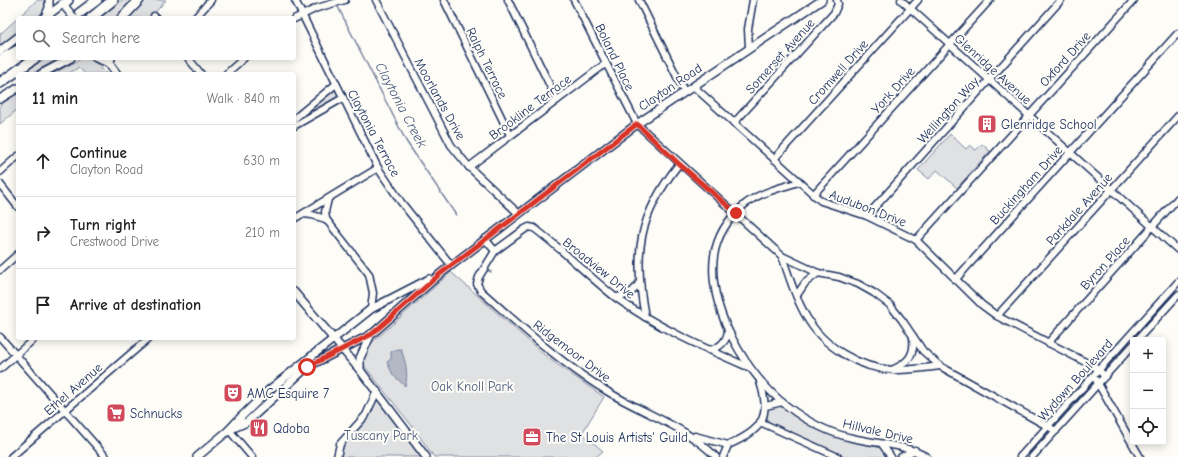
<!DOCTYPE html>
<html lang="en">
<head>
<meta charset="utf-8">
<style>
	:root { --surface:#fff; --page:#f6f6f6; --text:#222; --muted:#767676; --line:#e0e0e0 }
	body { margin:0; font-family:"Comic Neue",sans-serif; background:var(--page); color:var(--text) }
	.controls { position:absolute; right:12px; bottom:12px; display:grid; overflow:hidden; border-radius:4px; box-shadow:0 2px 10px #0003 }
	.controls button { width:36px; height:36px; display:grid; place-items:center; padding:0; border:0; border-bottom:1px solid var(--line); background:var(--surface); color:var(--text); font:20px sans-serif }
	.stop { position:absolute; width:12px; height:12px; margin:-9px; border:3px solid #d93025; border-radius:50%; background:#fff }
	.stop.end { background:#d93025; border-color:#fff; box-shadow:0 1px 4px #0008 }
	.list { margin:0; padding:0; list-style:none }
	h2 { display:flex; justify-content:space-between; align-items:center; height:52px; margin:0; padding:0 16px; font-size:17px }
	h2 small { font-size:13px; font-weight:400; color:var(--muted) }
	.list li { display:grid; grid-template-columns:26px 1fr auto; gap:12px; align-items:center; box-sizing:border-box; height:72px; padding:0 16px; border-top:1px solid var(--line) }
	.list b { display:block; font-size:15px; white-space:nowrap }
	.list p { margin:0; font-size:13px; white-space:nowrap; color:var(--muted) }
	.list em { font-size:13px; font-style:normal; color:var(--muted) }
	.icon { flex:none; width:22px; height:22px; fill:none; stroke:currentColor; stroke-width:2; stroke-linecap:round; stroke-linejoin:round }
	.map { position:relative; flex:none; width:1178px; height:457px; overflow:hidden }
	.search { position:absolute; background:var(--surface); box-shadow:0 2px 10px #0003; left:16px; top:16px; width:280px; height:44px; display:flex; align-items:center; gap:10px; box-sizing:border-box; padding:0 14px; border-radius:4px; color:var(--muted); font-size:15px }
	.panel { position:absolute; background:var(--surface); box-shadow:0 2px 10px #0003; left:16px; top:72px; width:280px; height:268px; border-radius:4px }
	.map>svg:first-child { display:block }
	.green { fill:#e0e1e3; stroke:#7e88a0 }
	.water { fill:#b3b8c5; stroke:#76819c }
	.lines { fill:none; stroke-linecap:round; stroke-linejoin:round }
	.stream { stroke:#76819c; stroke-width:1.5 }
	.minor-casing { stroke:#1b2f5e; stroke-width:9 }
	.major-casing { stroke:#1b2f5e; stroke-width:10 }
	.highway-casing { stroke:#1b2f5e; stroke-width:12 }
	.minor { stroke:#fdfcf7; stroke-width:6 }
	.major { stroke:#fdfcf7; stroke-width:7 }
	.highway { stroke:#fdfcf7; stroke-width:9 }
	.major-bridge-casing { stroke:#1b2f5e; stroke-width:10; stroke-linecap:butt }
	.major-bridge { stroke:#fdfcf7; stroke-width:7 }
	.route { stroke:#d93025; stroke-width:5 }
	.labels { text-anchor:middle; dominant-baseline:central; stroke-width:4; stroke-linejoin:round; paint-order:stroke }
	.street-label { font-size:13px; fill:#1b2f5e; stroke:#fdfcf7 }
	.poi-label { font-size:13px; fill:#1b2f5e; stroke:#fdfcf7; text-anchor:start }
	.park-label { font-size:13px; fill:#4c5c7f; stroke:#fdfcf7 }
	.water-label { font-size:14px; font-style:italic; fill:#49587d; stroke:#fdfcf7 }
</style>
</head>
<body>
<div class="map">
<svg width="1178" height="457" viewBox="0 0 1178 457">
	<rect width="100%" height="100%" fill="#fdfcf7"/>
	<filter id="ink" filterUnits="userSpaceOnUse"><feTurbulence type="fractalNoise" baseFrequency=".025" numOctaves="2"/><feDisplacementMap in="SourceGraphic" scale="8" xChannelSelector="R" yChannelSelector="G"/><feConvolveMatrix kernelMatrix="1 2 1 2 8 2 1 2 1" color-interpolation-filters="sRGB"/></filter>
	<g filter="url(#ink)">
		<g class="green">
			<path d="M37 0H45V10C36 20 31 18 18 18Z"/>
			<path d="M122 0H135L118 18H100Z"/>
			<path d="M146 0H166L152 16 153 18H129Z"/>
			<path d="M18 18V32L0 46V34Z"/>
			<path d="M45 58H60L31 74H23Z"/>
			<path d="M83 58 94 61 107 74H85L79 67 68 74H52Z"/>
			<path d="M335 89 339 95 336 99 296 122Z"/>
			<path d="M18 93V109L0 124V105Z"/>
			<path d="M950 134 966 149 970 145 976 150 982 144 990 151 957 188 937 170 929 179 918 170Z"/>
			<path d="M451 272 548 358 604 397 582 433 603 451 596 457H434L412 426 362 363 367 347Z"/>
			<path d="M377 391 426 457H337V452L361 422Z"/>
			<path d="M780 405 826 432 844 439 881 448 888 457H843L811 441 771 424 767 419 766 412 770 406Z"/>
		</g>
		<path class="water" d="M397 349H401C405 360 409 374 405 386L393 375 387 362 391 359V352Z"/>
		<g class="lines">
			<g class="stream">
				<path d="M337 5 406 141 456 215"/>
				<path d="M487 270 491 272"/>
			</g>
			<defs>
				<g id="minor">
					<path d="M295 0 378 168 401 202 451 265"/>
					<path d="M376 0 451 145 469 167 519 214"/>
					<path d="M444 0 510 135"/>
					<path d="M508 0 557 100"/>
					<path d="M574 0 637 124 782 256 818 273 839 277 858 284 874 293 890 305 902 320 923 351 940 366 1056 431"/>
					<path d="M639 0 684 91"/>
					<path d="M901 0 1178 250"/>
					<path d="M154 16 156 18"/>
					<path d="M195 18 211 0"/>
					<path d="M294 19 317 8 345 0"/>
					<path d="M749 48 748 29 753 0"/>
					<path d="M188 58 201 74"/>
					<path d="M226 74 244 58"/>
					<path d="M693 86 821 201 867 216 916 240 982 305 997 316 1095 367 1105 376"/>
					<path d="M294 119 336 84"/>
					<path d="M734 123 834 13 838 4 837 0"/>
					<path d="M294 126 343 98"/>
					<path d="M774 159 918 0"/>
					<path d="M469 167 605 64"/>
					<path d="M0 172 18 156"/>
					<path d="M799 182C780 188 760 192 744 205 729 218 717 236 714 256 707 308 747 376 787 406 805 420 829 433 852 438 878 444 904 444 927 457"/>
					<path d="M0 184 18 207"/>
					<path d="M813 195 990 0"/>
					<path d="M328 199 325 212 326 219 369 274 373 293 371 309"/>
					<path d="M303 214 312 215 326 219"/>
					<path d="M867 216 1061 0"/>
					<path d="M294 219 378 168"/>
					<path d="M485 239 495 251 525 229 529 227 534 228C562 249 587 275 615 297 656 327 702 347 748 367"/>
					<path d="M916 240 1134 0"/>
					<path d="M495 251 479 277 477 284 481 291C522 327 562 365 610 393 645 414 687 427 716 457"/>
					<path d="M782 256C789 276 795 298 806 316 822 346 860 369 894 370 910 370 925 368 940 366"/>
					<path d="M0 270 18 254"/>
					<path d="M955 280 1178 33"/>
					<path d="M797 295 805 283 818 273"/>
					<path d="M616 297C627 296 633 293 639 283"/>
					<path d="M997 316 1178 116"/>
					<path d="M645 317C633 253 638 216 679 164"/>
					<path d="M0 337 106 457"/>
					<path d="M1137 340 1178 295"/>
					<path d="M1048 343 1178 198"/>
					<path d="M709 350C719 348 727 342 728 330"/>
					<path d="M0 369 35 338"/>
					<path d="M894 369C909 362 915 354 913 338"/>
					<path d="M1096 380 1140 457"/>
					<path d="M766 406 782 402"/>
					<path d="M760 422 838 457"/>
					<path d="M229 430 252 457"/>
					<path d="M695 436 728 445C761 431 772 418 760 382"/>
					<path d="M882 444 891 457"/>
					<path d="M11 457 149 338"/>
					<path d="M337 457 340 444 366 415 377 391"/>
					<path d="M723 457 728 445"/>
					<path d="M901 457 915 450"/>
					<path d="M1020 457 1178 282"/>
					<path d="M1032 457 1133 345"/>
				</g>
				<g id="major">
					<path d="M45 17 49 8V0"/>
					<path d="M44 18 63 4"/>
					<path d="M0 51 18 37"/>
					<path d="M96 58 109 63"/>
					<path d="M105 58 117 74"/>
					<path d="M41 74 71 58"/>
					<path d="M0 99 18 88"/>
					<path d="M294 292 360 370 426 457"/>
					<path d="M360 370V358L371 334"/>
					<path d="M229 430 247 422 307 367 372 334 440 274 637 124 822 0"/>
					<path d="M197 457 229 430 242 416 269 390 371 309 429 279"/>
				</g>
				<g id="highway">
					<path d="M63 4 68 0"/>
					<path d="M73 18 97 0"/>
					<path d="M91 18 113 0"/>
					<path d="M122 18 139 0"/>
					<path d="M0 60 18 50"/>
					<path d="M109 63 110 58"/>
					<path d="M0 70 18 57"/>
					<path d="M0 83 35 58"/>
				</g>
			</defs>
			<use href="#minor" class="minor-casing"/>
			<use href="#major" class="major-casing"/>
			<use href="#highway" class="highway-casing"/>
			<use href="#minor" class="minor"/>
			<use href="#major" class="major"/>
			<use href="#highway" class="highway"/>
			<defs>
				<path id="major-bridge" d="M66 8 74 18"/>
			</defs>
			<use href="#major-bridge" class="major-bridge-casing"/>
			<use href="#major-bridge" class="major-bridge"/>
		</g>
	</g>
	<g class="lines" filter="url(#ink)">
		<path class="route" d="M307 367 372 334 440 274 637 124 679 164 736 213"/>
	</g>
	<defs>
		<symbol id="building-square" viewBox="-11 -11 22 22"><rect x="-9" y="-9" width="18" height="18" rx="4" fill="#d1495b" stroke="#fdfcf7"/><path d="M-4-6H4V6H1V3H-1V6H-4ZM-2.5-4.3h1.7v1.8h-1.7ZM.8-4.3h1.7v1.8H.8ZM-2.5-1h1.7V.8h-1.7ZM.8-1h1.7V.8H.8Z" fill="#fff"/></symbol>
		<symbol id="theatre-square" viewBox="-11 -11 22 22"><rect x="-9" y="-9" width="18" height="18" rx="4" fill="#d1495b" stroke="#fdfcf7"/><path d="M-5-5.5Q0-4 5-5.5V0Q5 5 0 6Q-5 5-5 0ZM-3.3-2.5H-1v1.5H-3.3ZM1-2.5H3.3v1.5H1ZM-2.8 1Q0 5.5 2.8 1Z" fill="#fff"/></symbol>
		<symbol id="supermarket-square" viewBox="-11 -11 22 22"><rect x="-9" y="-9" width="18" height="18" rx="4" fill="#d1495b" stroke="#fdfcf7"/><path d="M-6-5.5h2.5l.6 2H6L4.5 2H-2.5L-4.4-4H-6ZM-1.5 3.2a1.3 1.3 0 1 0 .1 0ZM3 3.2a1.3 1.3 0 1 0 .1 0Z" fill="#fff"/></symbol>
		<symbol id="restaurant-square" viewBox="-11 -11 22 22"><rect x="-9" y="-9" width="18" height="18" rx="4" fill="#d1495b" stroke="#fdfcf7"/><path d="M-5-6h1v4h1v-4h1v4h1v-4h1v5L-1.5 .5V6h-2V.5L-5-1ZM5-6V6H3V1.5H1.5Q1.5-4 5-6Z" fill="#fff"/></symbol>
		<symbol id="office-square" viewBox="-11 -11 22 22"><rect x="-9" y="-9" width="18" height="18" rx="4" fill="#d1495b" stroke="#fdfcf7"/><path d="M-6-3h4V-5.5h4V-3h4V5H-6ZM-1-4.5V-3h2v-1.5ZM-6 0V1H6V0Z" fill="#fff"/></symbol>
	</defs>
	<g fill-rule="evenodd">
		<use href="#building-square" x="976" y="113" width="22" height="22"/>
		<use href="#theatre-square" x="222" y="382" width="22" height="22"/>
		<use href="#supermarket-square" x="105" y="402" width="22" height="22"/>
		<use href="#restaurant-square" x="248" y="417" width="22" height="22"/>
		<use href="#office-square" x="521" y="426" width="22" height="22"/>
	</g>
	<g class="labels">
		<g class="street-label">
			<text transform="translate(780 56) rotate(-48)">Somerset Avenue</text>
			<text transform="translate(615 57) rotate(64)">Boland Place</text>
			<text transform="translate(1065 59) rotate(-48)">Oxford Drive</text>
			<text transform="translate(487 63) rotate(64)">Ralph Terrace</text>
			<text transform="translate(993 69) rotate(42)">Glenridge Avenue</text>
			<text transform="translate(838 72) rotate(-48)">Cromwell Drive</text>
			<text transform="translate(670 87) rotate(-34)">Clayton Road</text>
			<text transform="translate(893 90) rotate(-48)">York Drive</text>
			<text transform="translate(440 99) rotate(61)">Moorlands Drive</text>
			<text transform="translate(530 107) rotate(-37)">Brookline Terrace</text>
			<text transform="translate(948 110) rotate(-48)">Wellington Way</text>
			<text transform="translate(374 133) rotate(62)">Claytonia Terrace</text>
			<text transform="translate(1026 185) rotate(-48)">Buckingham Drive</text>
			<text transform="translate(868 208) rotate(21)">Audubon Drive</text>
			<text transform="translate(1079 209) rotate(-48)">Parkdale Avenue</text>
			<text transform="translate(1105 263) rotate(-48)">Byron Place</text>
			<text transform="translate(599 268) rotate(39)">Broadview Drive</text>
			<text transform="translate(572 351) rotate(37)">Ridgemoor Drive</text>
			<text transform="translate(1075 380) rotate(-48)">Wydown Boulevard</text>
			<text transform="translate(73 389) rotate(-41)">Ethel Avenue</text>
			<text transform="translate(878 431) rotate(13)">Hillvale Drive</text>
		</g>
		<g class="poi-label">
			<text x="1001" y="124">Glenridge School</text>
			<text x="247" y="393">AMC Esquire 7</text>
			<text x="130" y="413">Schnucks</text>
			<text x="273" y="428">Qdoba</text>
			<text x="546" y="437">The St Louis Artists' Guild</text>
		</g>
		<g class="park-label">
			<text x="472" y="386">Oak Knoll Park</text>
			<text x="381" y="435">Tuscany Park</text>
		</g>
		<g class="water-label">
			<text transform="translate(401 105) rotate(62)">Claytonia Creek</text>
		</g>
	</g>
</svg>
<div class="controls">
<button>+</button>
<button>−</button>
<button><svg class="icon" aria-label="locate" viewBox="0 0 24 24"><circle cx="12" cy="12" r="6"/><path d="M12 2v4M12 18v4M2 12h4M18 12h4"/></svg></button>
</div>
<div class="stop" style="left:307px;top:367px"></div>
<div class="stop end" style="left:736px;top:213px"></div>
<div class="search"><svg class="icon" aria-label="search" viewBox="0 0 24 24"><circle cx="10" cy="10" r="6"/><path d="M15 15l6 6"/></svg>Search here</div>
<section class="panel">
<h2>11 min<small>Walk · 840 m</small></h2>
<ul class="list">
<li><svg class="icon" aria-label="ahead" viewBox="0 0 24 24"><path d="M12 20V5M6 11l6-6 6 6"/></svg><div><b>Continue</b><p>Clayton Road</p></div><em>630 m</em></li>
<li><svg class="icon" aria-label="right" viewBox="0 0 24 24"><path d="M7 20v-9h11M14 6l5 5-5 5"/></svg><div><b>Turn right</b><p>Crestwood Drive</p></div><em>210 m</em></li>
<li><svg class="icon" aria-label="arrive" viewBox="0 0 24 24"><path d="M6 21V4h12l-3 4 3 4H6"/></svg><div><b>Arrive at destination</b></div></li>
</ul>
</section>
</div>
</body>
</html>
